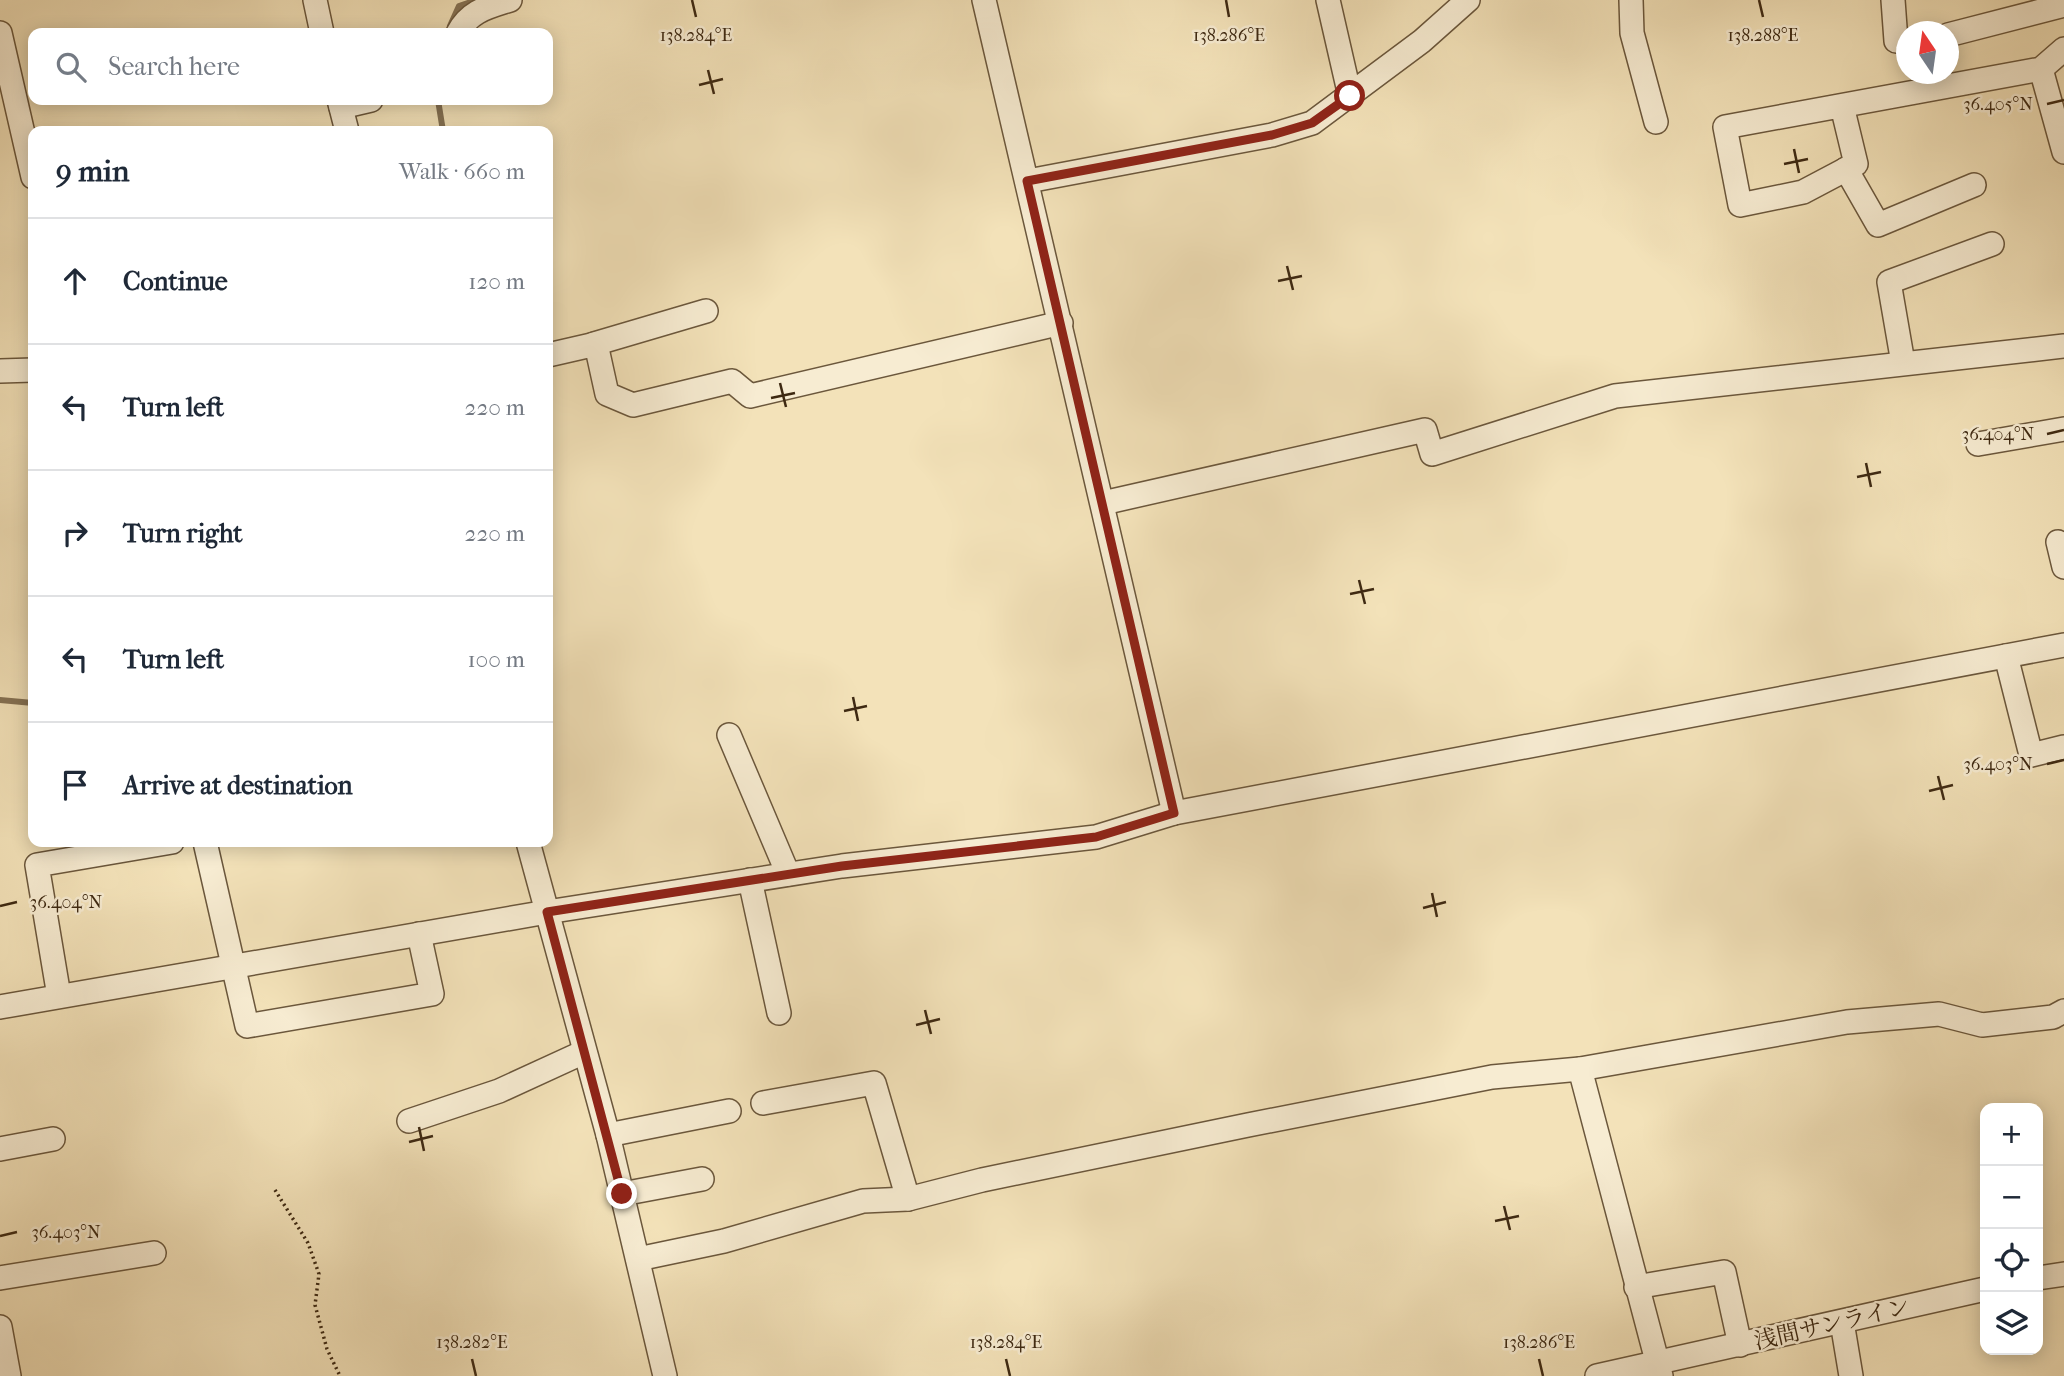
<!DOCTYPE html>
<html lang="en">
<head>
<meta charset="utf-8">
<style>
	:root { --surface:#fff; --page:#f2f2f3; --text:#1f2937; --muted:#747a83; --line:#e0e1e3 }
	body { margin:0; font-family:"IM FELL French Canon","Noto Serif JP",serif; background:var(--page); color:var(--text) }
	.controls { position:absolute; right:21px; bottom:21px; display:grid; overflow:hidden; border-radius:14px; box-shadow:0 4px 18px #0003 }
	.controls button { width:63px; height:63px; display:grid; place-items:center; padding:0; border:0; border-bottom:2px solid var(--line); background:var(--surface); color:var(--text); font:35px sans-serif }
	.compass { position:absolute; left:1896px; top:21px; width:63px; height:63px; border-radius:50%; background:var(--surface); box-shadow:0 4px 18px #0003; rotate:347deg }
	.stop { position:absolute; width:21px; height:21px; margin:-16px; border:5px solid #8f2418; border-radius:50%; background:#fff }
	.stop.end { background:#8f2418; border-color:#fff; box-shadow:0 2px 7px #0008 }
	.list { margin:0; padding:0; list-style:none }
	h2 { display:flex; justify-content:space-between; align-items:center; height:91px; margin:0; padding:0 28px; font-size:30px }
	h2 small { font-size:23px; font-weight:400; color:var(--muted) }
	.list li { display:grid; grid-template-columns:46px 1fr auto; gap:21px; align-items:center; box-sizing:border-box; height:126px; padding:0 28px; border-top:2px solid var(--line) }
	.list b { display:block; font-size:26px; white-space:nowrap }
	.list em { font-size:23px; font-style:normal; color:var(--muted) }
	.icon { flex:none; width:38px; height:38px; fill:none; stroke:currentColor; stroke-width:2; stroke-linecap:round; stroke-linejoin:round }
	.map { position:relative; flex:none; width:2064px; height:1376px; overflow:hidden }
	.search { position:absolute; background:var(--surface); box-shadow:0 4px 18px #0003; left:28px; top:28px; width:525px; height:77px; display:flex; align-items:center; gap:18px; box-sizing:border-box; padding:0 24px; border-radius:14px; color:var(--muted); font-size:26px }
	.panel { position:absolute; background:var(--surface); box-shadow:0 4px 18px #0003; left:28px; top:126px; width:525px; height:721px; border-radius:14px }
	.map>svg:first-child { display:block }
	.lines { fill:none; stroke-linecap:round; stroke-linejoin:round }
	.stream { stroke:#857254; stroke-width:6 }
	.minor-casing { stroke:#6b573c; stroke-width:26 }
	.path { stroke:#3e2912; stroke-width:3.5; stroke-dasharray:2 3.5; stroke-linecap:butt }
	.minor { stroke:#f7ecd2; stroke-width:23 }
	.route { stroke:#8f2418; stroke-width:9 }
	.ticks { fill:none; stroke:#3e2912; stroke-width:2.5 }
	.labels { text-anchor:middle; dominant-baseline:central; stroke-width:5; stroke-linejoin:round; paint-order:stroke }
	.street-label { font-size:23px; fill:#3e2912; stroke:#f7ecd2 }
	.ticks-label { font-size:18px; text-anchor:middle; fill:#3e2912; stroke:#f7ecd2; stroke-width:5; stroke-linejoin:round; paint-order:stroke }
</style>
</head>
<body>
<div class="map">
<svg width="2064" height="1376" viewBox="0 0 2064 1376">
	<rect width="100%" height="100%" fill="#f3e2b9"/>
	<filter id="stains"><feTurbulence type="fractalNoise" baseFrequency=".00286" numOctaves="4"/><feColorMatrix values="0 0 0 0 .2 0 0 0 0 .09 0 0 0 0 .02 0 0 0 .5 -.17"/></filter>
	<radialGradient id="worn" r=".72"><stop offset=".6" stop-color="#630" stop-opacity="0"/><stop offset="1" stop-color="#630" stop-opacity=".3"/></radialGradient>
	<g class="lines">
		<g class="stream">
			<path d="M450 26 459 6 477 0"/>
			<path d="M438 100 443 131"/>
			<path d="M0 700 33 703"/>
		</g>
		<defs>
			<g id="minor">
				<path d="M315 0 322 33"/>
				<path d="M984 0 1174 813"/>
				<path d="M1328 0 1350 96"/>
				<path d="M1631 0 1632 33 1656 122"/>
				<path d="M1893 0 1896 41 1906 40"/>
				<path d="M0 33 33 177"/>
				<path d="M458 33C469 11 488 7 510 0"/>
				<path d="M1948 35 2064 5"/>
				<path d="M2041 69 2064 152"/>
				<path d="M339 100 347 131"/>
				<path d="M1842 106 1856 164 1803 192 1740 205 1725 127 2041 69 2064 49"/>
				<path d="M341 107 371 100"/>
				<path d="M1846 169 1878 225 1974 185"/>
				<path d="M1028 181 1272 135 1312 123 1422 41 1468 0"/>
				<path d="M594 344 706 311"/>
				<path d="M548 355 596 344 607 394 633 405 732 381 750 396 1061 323"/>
				<path d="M1903 363 1889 282 1992 244"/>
				<path d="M0 371 33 370"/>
				<path d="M1978 444 2064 429"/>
				<path d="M1103 503 1425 430 1432 454 1615 396 2064 346"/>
				<path d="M2058 542 2064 567"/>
				<path d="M2006 656 2031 755 2064 747"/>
				<path d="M729 735 788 874"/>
				<path d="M205 842 247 1026 432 994 419 934"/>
				<path d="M528 842 608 1135 665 1376"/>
				<path d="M750 880 779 1013"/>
				<path d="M59 996 37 865 172 842"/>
				<path d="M0 1007 547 912 842 866 1096 837 1174 813 2064 645"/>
				<path d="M1580 1069 1661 1376"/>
				<path d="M763 1103 874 1083 908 1199"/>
				<path d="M409 1121 499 1091 584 1052"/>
				<path d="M608 1135 729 1111"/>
				<path d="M0 1149 53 1139"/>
				<path d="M622 1194 702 1179"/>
				<path d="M638 1259 724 1241 863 1201 908 1199 982 1180 1248 1125 1492 1077 1580 1069 1847 1022 1939 1014 1982 1025 2053 1017 2064 1011"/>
				<path d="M0 1278 154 1253"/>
				<path d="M2038 1278 2064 1274"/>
				<path d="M1636 1287 1724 1272 1740 1345"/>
				<path d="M1842 1322 1851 1376"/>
				<path d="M0 1327 9 1376"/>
				<path d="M1597 1376 1985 1289"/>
			</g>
		</defs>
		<use href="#minor" class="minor-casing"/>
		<path class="path" d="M275 1190 308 1243 319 1274 315 1305 327 1349 340 1376"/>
		<use href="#minor" class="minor"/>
	</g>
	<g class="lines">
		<path class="route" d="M622 1194 547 912 842 866 1096 837 1174 813 1027 181 1272 135 1312 123 1350 96"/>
	</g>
	<path class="ticks" d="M692 0 696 17M1226 0 1229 17M1759 0 1763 17M708 70 714 94M699 85 723 79M2047 104 2064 100M1794 149 1799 173M1784 164 1808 159M1287 266 1293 290M1278 281 1302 276M780 383 786 407M771 398 795 393M2047 434 2064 430M1866 463 1871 487M1857 477 1881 472M1359 580 1365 604M1350 594 1374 589M853 697 858 721M844 711 867 706M2047 764 2064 760M1938 776 1944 800M1929 791 1953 785M1432 893 1437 917M0 906 17 902M1423 908 1446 902M925 1010 931 1034M916 1025 940 1019M419 1127 424 1151M409 1142 433 1136M1504 1206 1510 1230M1495 1221 1519 1216M0 1236 17 1232M472 1359 476 1376M1006 1359 1010 1376M1539 1359 1543 1376"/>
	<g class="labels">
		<g class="street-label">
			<text transform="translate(1832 1324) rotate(-13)">浅間サンライン</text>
		</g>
	</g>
	<g class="ticks-label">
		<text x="696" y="41">138.284°E</text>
		<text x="1229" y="41">138.286°E</text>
		<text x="1763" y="41">138.288°E</text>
		<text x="1998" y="110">36.405°N</text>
		<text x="1998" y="440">36.404°N</text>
		<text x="1998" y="770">36.403°N</text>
		<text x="66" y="908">36.404°N</text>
		<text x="66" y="1238">36.403°N</text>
		<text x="472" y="1348">138.282°E</text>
		<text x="1006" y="1348">138.284°E</text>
		<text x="1539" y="1348">138.286°E</text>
	</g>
	<rect width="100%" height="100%" filter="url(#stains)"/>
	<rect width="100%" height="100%" fill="url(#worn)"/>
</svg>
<div class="controls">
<button>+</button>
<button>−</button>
<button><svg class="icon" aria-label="locate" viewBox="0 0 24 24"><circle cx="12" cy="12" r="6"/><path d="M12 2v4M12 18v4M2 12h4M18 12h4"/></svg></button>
<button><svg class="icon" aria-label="layers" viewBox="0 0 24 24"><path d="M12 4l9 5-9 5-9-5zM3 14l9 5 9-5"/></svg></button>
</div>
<svg class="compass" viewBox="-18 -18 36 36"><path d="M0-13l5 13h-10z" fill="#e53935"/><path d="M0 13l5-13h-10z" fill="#747a83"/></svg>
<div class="stop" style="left:1350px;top:96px"></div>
<div class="stop end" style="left:622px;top:1194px"></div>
<div class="search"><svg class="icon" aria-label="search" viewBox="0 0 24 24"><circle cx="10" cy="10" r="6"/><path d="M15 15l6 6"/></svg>Search here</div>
<section class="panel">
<h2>9 min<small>Walk · 660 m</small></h2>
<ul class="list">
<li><svg class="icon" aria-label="ahead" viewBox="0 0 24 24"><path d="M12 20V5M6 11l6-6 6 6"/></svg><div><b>Continue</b></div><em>120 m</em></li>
<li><svg class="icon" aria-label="left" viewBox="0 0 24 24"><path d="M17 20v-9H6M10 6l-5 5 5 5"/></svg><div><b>Turn left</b></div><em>220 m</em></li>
<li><svg class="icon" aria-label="right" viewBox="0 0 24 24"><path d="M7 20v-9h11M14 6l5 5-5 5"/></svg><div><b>Turn right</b></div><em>220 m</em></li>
<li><svg class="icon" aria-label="left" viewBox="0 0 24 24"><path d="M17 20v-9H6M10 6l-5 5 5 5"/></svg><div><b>Turn left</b></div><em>100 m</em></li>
<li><svg class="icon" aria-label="arrive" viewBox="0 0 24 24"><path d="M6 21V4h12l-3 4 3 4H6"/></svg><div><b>Arrive at destination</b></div></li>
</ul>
</section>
</div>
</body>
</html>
